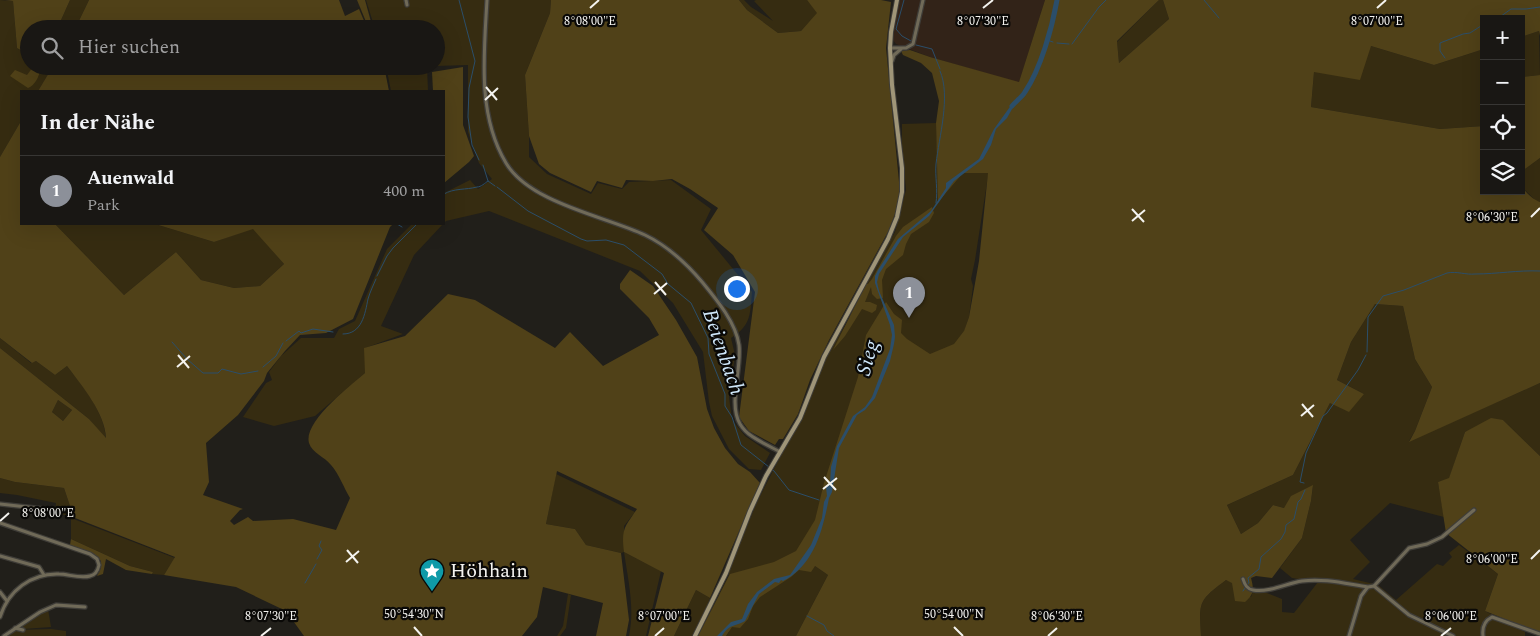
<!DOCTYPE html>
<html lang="de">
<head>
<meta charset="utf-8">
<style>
	:root { --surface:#191714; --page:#22201d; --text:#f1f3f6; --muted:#9f9fa0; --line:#373634; --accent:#8c9099 }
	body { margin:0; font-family:Spectral,serif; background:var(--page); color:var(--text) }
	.controls { position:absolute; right:15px; top:15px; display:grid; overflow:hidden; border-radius:0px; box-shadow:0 5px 20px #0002 }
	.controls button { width:45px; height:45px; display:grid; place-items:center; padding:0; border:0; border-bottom:1px solid var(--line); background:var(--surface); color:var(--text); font:25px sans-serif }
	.you { position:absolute; left:736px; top:288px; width:18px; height:18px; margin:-12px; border:4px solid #fff; border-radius:50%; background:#1a73e8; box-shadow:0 0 0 8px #1a73e833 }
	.badge { display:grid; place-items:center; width:32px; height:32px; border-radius:50%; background:var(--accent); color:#fff; font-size:16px; font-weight:700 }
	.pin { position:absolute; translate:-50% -41px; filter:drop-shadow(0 1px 2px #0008) }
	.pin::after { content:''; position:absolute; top:26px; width:18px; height:15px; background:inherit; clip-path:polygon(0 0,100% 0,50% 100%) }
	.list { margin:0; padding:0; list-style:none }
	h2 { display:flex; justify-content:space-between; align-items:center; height:65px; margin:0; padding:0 20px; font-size:21px }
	h2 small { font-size:16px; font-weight:400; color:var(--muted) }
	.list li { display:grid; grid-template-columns:32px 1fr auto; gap:15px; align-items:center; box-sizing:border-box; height:70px; padding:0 20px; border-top:1px solid var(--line) }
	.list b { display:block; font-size:19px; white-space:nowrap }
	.list p { margin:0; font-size:16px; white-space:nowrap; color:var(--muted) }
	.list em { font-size:16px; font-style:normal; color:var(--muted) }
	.icon { flex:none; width:28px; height:28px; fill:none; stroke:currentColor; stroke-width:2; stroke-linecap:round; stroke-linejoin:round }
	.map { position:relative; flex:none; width:1540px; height:636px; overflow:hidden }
	.search { position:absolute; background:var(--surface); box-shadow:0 5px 20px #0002; left:20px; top:20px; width:425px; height:55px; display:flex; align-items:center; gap:12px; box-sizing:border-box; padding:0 18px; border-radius:28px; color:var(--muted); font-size:19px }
	.panel { position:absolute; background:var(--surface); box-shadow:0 5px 20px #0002; left:20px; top:90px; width:425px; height:135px; border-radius:0px }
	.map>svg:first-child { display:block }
	.industrial { fill:#322318 }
	.green { fill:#362c11 }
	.forest { fill:#504118; fill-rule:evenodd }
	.water { fill:#2b4e6a }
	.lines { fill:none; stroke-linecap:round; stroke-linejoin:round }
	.stream { stroke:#2b4e6a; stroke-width:1 }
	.river { stroke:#2b4e6a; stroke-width:5 }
	.minor-casing { stroke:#3f3d38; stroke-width:5.5 }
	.secondary-casing { stroke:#3f3d38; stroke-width:6 }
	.minor { stroke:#706a58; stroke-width:3 }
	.secondary { stroke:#9f9578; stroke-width:4 }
	.ticks { fill:none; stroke:#f4f3ef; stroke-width:2 }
	.labels { text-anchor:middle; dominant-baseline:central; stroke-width:4.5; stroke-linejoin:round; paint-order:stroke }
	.poi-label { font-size:20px; fill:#f4f3ef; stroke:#0a0907; text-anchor:start }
	.water-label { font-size:21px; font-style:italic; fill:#cfe7fa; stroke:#0a0907 }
	.ticks-label { font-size:12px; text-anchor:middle; fill:#f4f3ef; stroke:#0a0907; stroke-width:4.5; stroke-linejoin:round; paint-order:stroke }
</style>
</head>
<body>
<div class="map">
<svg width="1540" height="636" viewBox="0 0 1540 636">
	<rect width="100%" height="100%" fill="#211f1a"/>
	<path class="industrial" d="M900 0H1045L1019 83 930 57 896 44 893 40 897 9Z"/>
	<g class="green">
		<path d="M0 0 13 1 17 48 29 55V66H53L38 91H21V121L0 157Z"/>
		<path d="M70 0H89L75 29H57Z"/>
		<path d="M366 0H551L550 13 525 75 529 136V157L547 174 591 194 598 183 622 189 629 182 671 180 711 209 701 230 752 292C750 313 752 325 731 338L735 355 729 397 732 420 745 436 770 453 761 470 749 469 729 449 712 416 709 402 703 352 673 303 640 271 489 211 446 221 444 223V193L470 180 478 189 492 179 479 163 468 132V65L436 66V29H375Z"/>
		<path d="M739 0H744L751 7 773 21 754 1 756 0H807L818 13 801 31 778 33 747 10Z"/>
		<path d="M1159 0H1163L1169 19 1119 63 1117 42Z"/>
		<path d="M1539 31 1540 75 1521 77V37Z"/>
		<path d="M1371 46 1434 65 1484 49V126L1440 129 1311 107 1314 72Z"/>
		<path d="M386 66H427L428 91H411V90L406 91H391Z"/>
		<path d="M1009 92 988 176 975 260 971 279 973 286 969 317 964 332 815 566 828 575 796 636H726L729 632 699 636C706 623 714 609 721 595H719L729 575V570L757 502 809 401 828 353 847 323 867 282 895 232 906 190 902 145V124L936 123 937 147Z"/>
		<path d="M1540 158V202L1536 201 1523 188 1521 172Z"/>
		<path d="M55 224H155L214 242 253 228 284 264 260 286 234 288 201 280 176 252 124 295Z"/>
		<path d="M412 224H443L414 255 381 326 403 334 365 348V373L315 416 274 426 243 417 266 383 272 380 269 372 281 356 301 338H334L339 329 355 321 387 249Z"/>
		<path d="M1375 304 1403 306 1415 359 1432 387 1415 431 1409 441 1540 383V456L1503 420 1465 432 1449 479 1438 482 1444 517 1390 503 1350 540 1370 562 1353 579 1378 585 1396 600 1437 564 1443 566 1452 557 1449 553 1459 545 1498 574 1485 611 1525 632V636H1201C1199 602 1198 601 1226 580L1232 582 1251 597 1254 588 1282 599V612L1294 613 1318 582 1292 578 1280 568 1302 538 1311 501 1313 486 1284 508 1273 505 1258 523 1241 534 1227 505 1293 475 1330 403 1364 394 1337 380 1351 342Z"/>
		<path d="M0 338 31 363 36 361 55 375 67 366C83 387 105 412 106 440L89 419 0 348Z"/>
		<path d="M58 400 72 410 63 421 52 412Z"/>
		<path d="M556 474 635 512 624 526V552L661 571 646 636H629C635 608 628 580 624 552L621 553 586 545 575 529 546 524Z"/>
		<path d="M0 478 15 482 64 488 70 506V516L55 513 56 503 17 495 0 493Z"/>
		<path d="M71 518 175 558 164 575 152 574 153 572 130 566 71 539Z"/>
		<path d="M696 590 710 598 706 611 692 636H674Z"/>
		<path d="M568 594 571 595 566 628 560 636H557L563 626Z"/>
		<path d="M48 609 51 627 23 629 22 627Z"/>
		<path d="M51 629 66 631V636H6L15 630Z"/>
	</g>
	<g class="forest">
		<path d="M5 0H70L57 29H29V55L17 48 13 1Z"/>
		<path d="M89 0H339L345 16 359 9 365 23 362 24 363 29H75Z"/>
		<path d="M357 0H365L373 29H369Z"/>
		<path d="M551 0H739L747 10 778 33 801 31 817 13 807 0H881L891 2 886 48 900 192 896 211 889 230 829 340 810 380 798 414 783 439H779L775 445 749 431 739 417 755 292 733 255 704 230 718 208 690 189 672 179 653 181 626 180 622 188 597 181 591 192 550 173 539 164 529 136 525 75 550 13Z"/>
		<path d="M1045 0H1159L1117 41 1119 63 1169 19 1163 0H1540V36L1539 31 1521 37V19H1484V49L1434 65 1371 46 1360 80 1314 72 1311 107 1440 129 1484 126V191H1521V184C1524 191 1532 199 1540 202V383L1409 442 1415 431 1432 387 1415 359 1403 306 1375 304 1351 342 1337 380 1364 394 1349 412 1330 403 1293 475 1227 505 1241 534 1258 523 1273 505 1284 508 1291 496 1313 485 1311 501 1302 538 1272 578 1256 576 1251 578C1254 589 1254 595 1245 602L1235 601 1232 583 1226 580C1198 601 1199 602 1201 636H796L828 575 815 566 811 572 799 570 791 577 760 597 753 606 748 619 740 628 732 627 726 636H698L730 574 774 562 796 551 815 520 824 483 858 377 866 335 886 302 894 314 902 320 901 333 907 339 930 354 954 344 964 331 969 317 979 261 988 173H963L938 202 936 123 939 101 932 73 921 63 903 55 901 51 910 50 930 57 1019 82Z"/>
		<path d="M53 66H384L389 91H38Z"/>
		<path d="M33 67 40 70C39 77 35 85 28 88L10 76 15 70 27 75Z"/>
		<path d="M463 67V125L474 156 469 162 444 183V91H433L432 72Z"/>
		<path d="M1540 75V158L1521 172V77Z"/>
		<path d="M21 121V224H55L124 295 176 252 201 280 234 288 260 286 284 264 253 229 214 242 155 224H393L390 227 353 319 326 333 300 335 285 351 267 373 264 381 238 415 206 443 209 482 203 495 243 509 240 510 230 521 234 525 248 517 253 521 293 519 336 530 350 498C344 488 339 474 331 465 325 457 312 453 309 443 303 422 350 386 365 373L364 348 405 336 448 294 475 300 555 348 570 332 603 366 659 335 649 318 620 289V284L630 270 653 286 676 320 697 357 707 409 714 428 725 448 738 464 750 472 760 483 710 598 696 590 674 636H648L664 573 624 552C621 528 625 527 637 509L557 471 546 524 575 529 586 545 621 553 629 620 626 636H596L603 603 543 587 537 617 522 636H304L286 611 236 587 164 575 175 557 70 516V506L64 488 15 482 0 478V348L89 419 106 438C105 413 82 386 67 366L55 375 36 361 32 363 0 338V157ZM58 400 72 410 63 421 52 412Z"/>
		<path d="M932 207 934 213 929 222 911 234 906 244 903 255 886 269 882 280 883 298 877 299 872 294 871 287 865 302H870L877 305 876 310 872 313 862 309 845 336 833 350 866 284H868L872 279 896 236 903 227Z"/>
		<path d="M1491 418 1503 420 1540 456V633L1485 611 1498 574 1446 533 1438 482 1449 478 1465 432Z"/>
		<path d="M71 539 130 566 153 572 152 574 126 570 106 559 103 574 97 576 101 568V561L92 553 70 545Z"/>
	</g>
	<path class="water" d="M1016 102 1007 118 996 129 991 145 983 159 954 181 929 216 903 237 879 274 877 282 879 291 894 325 895 337 894 344 890 361 875 398 865 410 857 415 839 448 832 492 829 498C823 528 815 565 783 581L781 580 779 583 775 582 759 594 745 621C735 627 730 623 722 636H717L731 622 742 619 748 604 757 592 774 579 790 575 811 545 822 518 824 502 827 496 826 487 830 484 831 467 837 446 853 416 865 407 872 397 890 349 892 335 890 325 875 283V276L878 270 898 239 931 211 946 188V183L979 159 994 129 1012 104Z"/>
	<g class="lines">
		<g class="stream">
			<path d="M459 0 475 61 469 88 468 117 472 145 479 160"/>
			<path d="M904 0 896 29 902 36 911 41"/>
			<path d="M1204 0 1219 18"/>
			<path d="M1497 19 1511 9H1526L1540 7"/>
			<path d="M1047 40 1053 42"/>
			<path d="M1057 43 1069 44"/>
			<path d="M1072 44 1099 7 1106 0"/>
			<path d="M916 45 932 49 940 69"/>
			<path d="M1445 58 1440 51V43L1463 34 1470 33 1484 24"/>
			<path d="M483 165 488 181 495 186"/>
			<path d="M497 187 528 211 581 239 587 241 606 240 624 245 662 274 668 284 691 303 708 338 709 354 725 394V406L732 417 741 445 774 471 789 490 819 500"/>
			<path d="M444 194C454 188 466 190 477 187 481 187 485 183 488 181"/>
			<path d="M936 203C938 190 935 177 936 164 939 137 951 96 940 71"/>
			<path d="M397 224 402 227"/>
			<path d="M377 276 387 256 393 248 417 224"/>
			<path d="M343 334C362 334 365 314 368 299 370 292 373 286 376 279"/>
			<path d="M286 341 299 331 301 333 313 329 333 332"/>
			<path d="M172 342 187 359 203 373H218L222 369 241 374 258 371"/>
			<path d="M1367 352 1368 317 1383 296 1404 290 1447 273C1457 271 1466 275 1475 274 1497 274 1518 270 1540 271"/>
			<path d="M263 367 276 356 283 343"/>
			<path d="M1304 483 1300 482 1306 453 1323 416 1327 413 1358 370 1366 355"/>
			<path d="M317 559 322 550 319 546 321 541"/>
			<path d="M305 583 316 564"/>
			<path d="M1247 584 1249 583 1248 578 1259 569 1261 557 1281 539 1285 532 1286 525 1294 519 1298 502 1301 499 1305 490"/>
			<path d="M1243 591 1245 588"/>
			<path d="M807 616 824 625 827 631 834 636"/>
		</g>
		<path class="river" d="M1012 106C1016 101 1022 97 1025 92 1041 68 1052 28 1057 0"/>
		<defs>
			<g id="minor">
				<path d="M406 0 407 5"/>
				<path d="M487 0C484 54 477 115 506 163 530 203 604 216 645 235 668 246 687 264 703 283 717 300 736 323 739 345 742 369 728 403 740 424 748 438 767 444 780 452"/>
				<path d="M890 48H906L913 44 923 0"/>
				<path d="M892 61 894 55 901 49"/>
				<path d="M0 504 45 509 53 513"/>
				<path d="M0 523 90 554 97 559 99 565C98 570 95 575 90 576 80 579 68 574 59 574 31 573 8 591 0 617"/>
				<path d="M0 556 39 567 44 575"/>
				<path d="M1243 579C1245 585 1247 589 1253 590 1269 593 1287 583 1302 581 1324 578 1347 584 1368 587L1374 586 1409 615 1453 636"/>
				<path d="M1374 586 1409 548 1427 544 1442 537 1474 510"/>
				<path d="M0 592 7 601"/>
				<path d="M15 628 23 630"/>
				<path d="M4 636 40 612 56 605 85 607"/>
				<path d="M1349 636 1361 596 1367 588"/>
				<path d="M1483 636C1482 628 1484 621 1492 617L1540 634"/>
			</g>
			<path id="secondary" d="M695 636 726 573 750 511 766 476 800 418 824 357 888 239 897 217 902 192V168L892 85 890 48 891 32 897 0"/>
		</defs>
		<use href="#minor" class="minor-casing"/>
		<use href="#secondary" class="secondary-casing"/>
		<use href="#minor" class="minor"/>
		<use href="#secondary" class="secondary"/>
	</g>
	<path class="ticks" d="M590 8 599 0M983 8 993 0M1377 8 1386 0M486 87 497 100M485 100 498 88M1132 209 1144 222M1531 217 1540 208M1132 221 1145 210M655 282 666 295M654 294 667 283M178 355 189 368M177 367 190 356M1302 404 1313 417M1301 416 1314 405M824 477 836 490M823 489 837 478M0 521 9 513M347 550 358 563M1531 559 1540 550M346 562 359 551M414 627 422 636M954 627 963 636M261 636 271 628M655 636 664 628M1048 636 1057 628M1441 636 1451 628"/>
	<defs>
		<symbol id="sight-pin" viewBox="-11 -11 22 30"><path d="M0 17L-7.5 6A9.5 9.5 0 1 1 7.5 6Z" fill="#0f9aa8" stroke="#0a0907"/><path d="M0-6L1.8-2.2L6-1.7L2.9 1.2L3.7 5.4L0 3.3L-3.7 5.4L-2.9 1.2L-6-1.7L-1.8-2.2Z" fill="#fff"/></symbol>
	</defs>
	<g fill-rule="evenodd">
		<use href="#sight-pin" x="418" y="557" width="28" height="38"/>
	</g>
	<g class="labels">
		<g class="poi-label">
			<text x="450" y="571">Höhhain</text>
		</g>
		<g class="water-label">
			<text transform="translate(723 352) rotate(71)">Beienbach</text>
			<text transform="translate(868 358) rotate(-75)">Sieg</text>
		</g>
	</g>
	<g class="ticks-label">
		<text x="590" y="25">8°08'00"E</text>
		<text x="983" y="25">8°07'30"E</text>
		<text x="1377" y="25">8°07'00"E</text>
		<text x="1492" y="221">8°06'30"E</text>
		<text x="48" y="517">8°08'00"E</text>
		<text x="1492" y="563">8°06'00"E</text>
		<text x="414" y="618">50°54'30"N</text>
		<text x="954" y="618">50°54'00"N</text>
		<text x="271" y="620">8°07'30"E</text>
		<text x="664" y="620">8°07'00"E</text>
		<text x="1057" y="620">8°06'30"E</text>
		<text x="1451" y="620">8°06'00"E</text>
	</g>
</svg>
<div class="controls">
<button>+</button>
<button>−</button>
<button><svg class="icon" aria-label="locate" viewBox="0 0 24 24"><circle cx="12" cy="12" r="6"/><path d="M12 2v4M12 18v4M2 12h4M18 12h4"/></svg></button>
<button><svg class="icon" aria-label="layers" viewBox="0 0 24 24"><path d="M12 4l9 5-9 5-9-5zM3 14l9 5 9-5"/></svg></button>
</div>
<div class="you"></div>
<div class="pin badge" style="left:909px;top:318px">1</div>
<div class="search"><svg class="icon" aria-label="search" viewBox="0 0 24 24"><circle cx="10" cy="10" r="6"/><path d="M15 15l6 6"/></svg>Hier suchen</div>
<section class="panel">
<h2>In der Nähe<small></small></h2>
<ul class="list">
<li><span class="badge">1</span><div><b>Auenwald</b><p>Park</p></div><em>400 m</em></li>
</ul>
</section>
</div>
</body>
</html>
